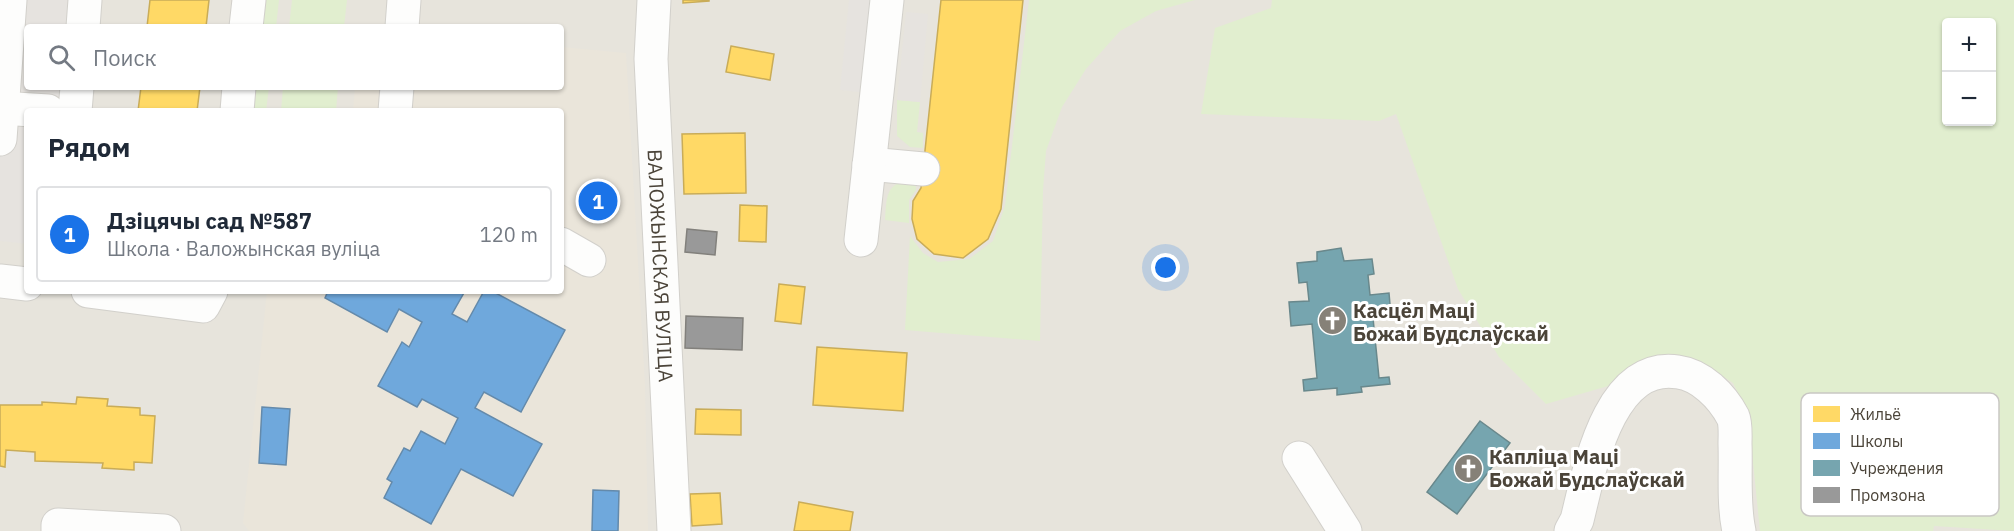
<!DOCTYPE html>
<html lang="ru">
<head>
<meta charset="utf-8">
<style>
	:root { --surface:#fff; --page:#f2f2f3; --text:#1f2937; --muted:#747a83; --line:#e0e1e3; --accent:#1a73e8 }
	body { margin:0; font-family:"IBM Plex Sans",sans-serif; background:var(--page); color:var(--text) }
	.controls { position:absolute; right:18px; top:18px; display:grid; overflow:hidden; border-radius:6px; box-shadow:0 2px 4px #0004 }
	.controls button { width:54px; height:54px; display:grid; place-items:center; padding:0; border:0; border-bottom:2px solid var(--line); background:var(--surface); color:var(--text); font:30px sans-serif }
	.you { position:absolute; left:1166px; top:268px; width:21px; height:21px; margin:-15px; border:4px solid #fff; border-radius:50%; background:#1a73e8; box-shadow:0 0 0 9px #1a73e833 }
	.badge { display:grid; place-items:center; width:39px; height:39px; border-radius:50%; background:var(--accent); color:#fff; font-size:20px; font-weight:700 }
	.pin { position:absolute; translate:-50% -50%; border:3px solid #fff; box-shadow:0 2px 6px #0006 }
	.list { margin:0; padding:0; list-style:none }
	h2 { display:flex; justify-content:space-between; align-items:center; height:78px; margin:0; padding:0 24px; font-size:26px }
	h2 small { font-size:20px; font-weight:400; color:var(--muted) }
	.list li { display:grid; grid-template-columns:39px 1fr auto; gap:18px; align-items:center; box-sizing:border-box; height:96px; margin:0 12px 12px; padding:0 12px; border:2px solid var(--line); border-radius:6px }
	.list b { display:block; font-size:22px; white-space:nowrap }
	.list p { margin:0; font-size:20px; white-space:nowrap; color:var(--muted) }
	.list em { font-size:20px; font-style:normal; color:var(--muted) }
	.icon { flex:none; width:33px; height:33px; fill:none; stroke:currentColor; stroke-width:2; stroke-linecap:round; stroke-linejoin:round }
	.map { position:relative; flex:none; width:2014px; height:531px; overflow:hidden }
	.search { position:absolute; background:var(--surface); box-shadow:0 2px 4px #0004; left:24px; top:24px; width:540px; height:66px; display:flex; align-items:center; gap:15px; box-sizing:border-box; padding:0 21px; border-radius:6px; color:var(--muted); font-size:22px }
	.panel { position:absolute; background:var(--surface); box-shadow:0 2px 4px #0004; left:24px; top:108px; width:540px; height:186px; border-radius:6px }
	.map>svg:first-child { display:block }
	.residential { fill:#e7e4dc; fill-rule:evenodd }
	.education { fill:#eae5da }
	.green { fill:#e1eecf; fill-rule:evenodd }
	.parking { fill:#e6e3df }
	.homes { fill:#ffd966; stroke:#c9ac58; stroke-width:1.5 }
	.schools { fill:#6fa8dc; stroke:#648aab; stroke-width:1.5 }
	.public { fill:#76a5af; stroke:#69888c; stroke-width:1.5 }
	.industry { fill:#999; stroke:#82807c; stroke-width:1.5 }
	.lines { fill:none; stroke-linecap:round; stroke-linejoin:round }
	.minor-casing { stroke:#d2d0cb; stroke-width:35 }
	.minor { stroke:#fdfdfc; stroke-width:33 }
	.labels { text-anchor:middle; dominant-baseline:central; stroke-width:6; stroke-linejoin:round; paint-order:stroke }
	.street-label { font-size:20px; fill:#4b4439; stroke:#fff }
	.poi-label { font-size:20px; font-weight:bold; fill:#4b4439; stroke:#fff; text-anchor:start }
	.key { fill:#fff; stroke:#c9c7c4; stroke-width:1.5 }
	.key-label { font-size:16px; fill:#4b4439 }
</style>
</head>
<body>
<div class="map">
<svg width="2014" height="531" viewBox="0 0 2014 531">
	<rect width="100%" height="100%" fill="#f4f2ee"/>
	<path class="residential" d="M0 0H2014V531H0ZM1946 22H1992V122H1946ZM27 27H561V87H27ZM27 111H561V291H27Z"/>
	<path class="education" d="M561 47 626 53 645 385 648 531H249L243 523 267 291H561V111H353L355 87H561Z"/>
	<g class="green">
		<path d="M258 0H279L276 27H255Z"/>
		<path d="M292 0H347L344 27H289Z"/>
		<path d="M1029 0H1195L1156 11 1120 31 1086 69 1062 107 1046 151 1043 190 1040 341 905 330 910 236 923 253 938 262 969 259 993 241 1005 206Z"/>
		<path d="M1272 0H2014V531L1934 526 1933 531H1760L1748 413 1733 383 1710 368 1678 355 1639 361 1608 386 1546 404 1499 357 1458 289 1396 114 1379 121 1201 114 1215 28 1271 8ZM1946 22H1992V122H1946Z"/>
		<path d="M248 87H269L266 111H245Z"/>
		<path d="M283 87H338L336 111H281Z"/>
		<path d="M897 100 920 102 917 132 923 133V148L910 147 897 136Z"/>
		<path d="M915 178 916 190 909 200V223L885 220C887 192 886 184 915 178Z"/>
	</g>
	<g class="parking">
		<path d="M0 0H98L96 27H27V87H90L88 111H27V244L0 241Z"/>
		<path d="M849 0H876L867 93 840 90Z"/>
		<path d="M906 12 928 14 920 102 897 100Z"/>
	</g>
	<g class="homes">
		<path d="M150 0H209L206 27H147Z"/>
		<path d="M683 0H709V1L683 3Z"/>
		<path d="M941 0H1023L1001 209 988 239 963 258 934 254 917 239 912 219 913 201 921 188Z"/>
		<path d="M731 46 774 54 770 80 726 72Z"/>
		<path d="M141 87H200L197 111H138Z"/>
		<path d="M745 133 746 193 684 194 682 134Z"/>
		<path d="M740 205 767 206 766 242 739 241Z"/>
		<path d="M779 284 805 287 801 324 775 321Z"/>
		<path d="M817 347 907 353 903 411 813 405Z"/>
		<path d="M77 397 108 399 107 406 140 408V415L155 416 152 463 134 462V470L102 468 103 463 35 461V452L6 450 5 467 0 466V405H42V402L76 404Z"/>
		<path d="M696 409 741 410V435L695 434Z"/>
		<path d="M720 493 722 524 692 526 690 494Z"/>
		<path d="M799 502 853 512 850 531H794Z"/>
	</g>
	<g class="schools">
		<path d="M328 291H465L452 314 467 322 484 291H492L565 330 521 412 484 392 475 408 542 444 513 496 461 469 431 524 384 498 392 482 387 479 404 448 410 451 421 431 445 444 458 418 422 399 417 407 378 386 402 342 409 347 422 322 399 309 387 332 325 298Z"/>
		<path d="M262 407 290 409 286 465 259 463Z"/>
		<path d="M593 490 619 491 618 531H592Z"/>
	</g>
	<g class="public">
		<path d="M1341 248 1344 261 1372 259 1374 274 1368 275 1370 295 1389 293 1391 316 1373 318 1379 378 1389 377 1390 384 1361 387 1362 392 1337 395V388L1304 391 1303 380 1317 378 1312 324 1291 326 1289 302 1309 301 1307 282 1299 283 1297 263 1317 261V252Z"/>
		<path d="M1480 421 1510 443 1457 514 1427 492Z"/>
	</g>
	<g class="industry">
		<path d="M687 229 717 232 715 255 685 252Z"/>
		<path d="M686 316 743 318 742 350 685 348Z"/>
	</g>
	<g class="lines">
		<defs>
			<g id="minor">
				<path id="s1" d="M654 0 651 59 674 531"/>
				<path d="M83 27 85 0"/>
				<path d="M246 27 249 0"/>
				<path d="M402 27 404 0"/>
				<path d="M0 108 48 111"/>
				<path d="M75 111 77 87"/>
				<path d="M237 111 239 87"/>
				<path d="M395 111 397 87"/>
				<path d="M0 139 10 0"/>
				<path d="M869 164 923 169"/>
				<path d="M861 240 887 0"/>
				<path d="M561 244 589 260"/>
				<path d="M0 281 27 284"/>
				<path d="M88 291 203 306 211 291"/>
				<path d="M1299 458 1345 531"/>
				<path d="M58 531V525L164 531"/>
				<path d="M1571 531 1577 520C1589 472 1608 361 1678 372 1701 375 1722 396 1733 417 1736 424 1735 436 1735 444 1736 472 1733 504 1739 531"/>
			</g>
		</defs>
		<use href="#minor" class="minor-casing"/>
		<use href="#minor" class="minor"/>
	</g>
	<defs>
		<symbol id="church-disc" viewBox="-11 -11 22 22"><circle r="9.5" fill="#868178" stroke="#fff"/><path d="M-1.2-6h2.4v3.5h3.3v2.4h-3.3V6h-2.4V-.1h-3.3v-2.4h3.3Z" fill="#fff"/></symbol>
	</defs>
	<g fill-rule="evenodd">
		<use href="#church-disc" x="1316" y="304" width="33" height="33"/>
		<use href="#church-disc" x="1452" y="452" width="33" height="33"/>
	</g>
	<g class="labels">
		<g class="street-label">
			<text stroke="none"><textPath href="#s1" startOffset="266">ВАЛОЖЫНСКАЯ ВУЛІЦА</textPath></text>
		</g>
		<g class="poi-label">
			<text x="1353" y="310">Касцёл Маці<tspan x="1353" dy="23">Божай Будслаўскай</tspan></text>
			<text x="1489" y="456">Капліца Маці<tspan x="1489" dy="23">Божай Будслаўскай</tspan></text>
		</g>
	</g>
	<rect x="1801" y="393" width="198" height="123" rx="9" class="key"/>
	<rect x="1813" y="406" width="27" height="16" fill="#ffd966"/>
	<rect x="1813" y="433" width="27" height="16" fill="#6fa8dc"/>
	<rect x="1813" y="460" width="27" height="16" fill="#76a5af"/>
	<rect x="1813" y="487" width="27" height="16" fill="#999"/>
	<g class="key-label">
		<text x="1850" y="420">Жильё</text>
		<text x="1850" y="447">Школы</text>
		<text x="1850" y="474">Учреждения</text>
		<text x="1850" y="501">Промзона</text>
	</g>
</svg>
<div class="controls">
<button>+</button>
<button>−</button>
</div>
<div class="you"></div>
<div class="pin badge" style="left:598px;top:201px">1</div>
<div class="search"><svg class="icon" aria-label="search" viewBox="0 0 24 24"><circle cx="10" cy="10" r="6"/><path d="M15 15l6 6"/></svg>Поиск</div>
<section class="panel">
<h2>Рядом<small></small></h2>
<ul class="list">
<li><span class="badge">1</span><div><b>Дзіцячы сад №587</b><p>Школа · Валожынская вуліца</p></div><em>120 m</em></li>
</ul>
</section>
</div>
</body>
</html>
